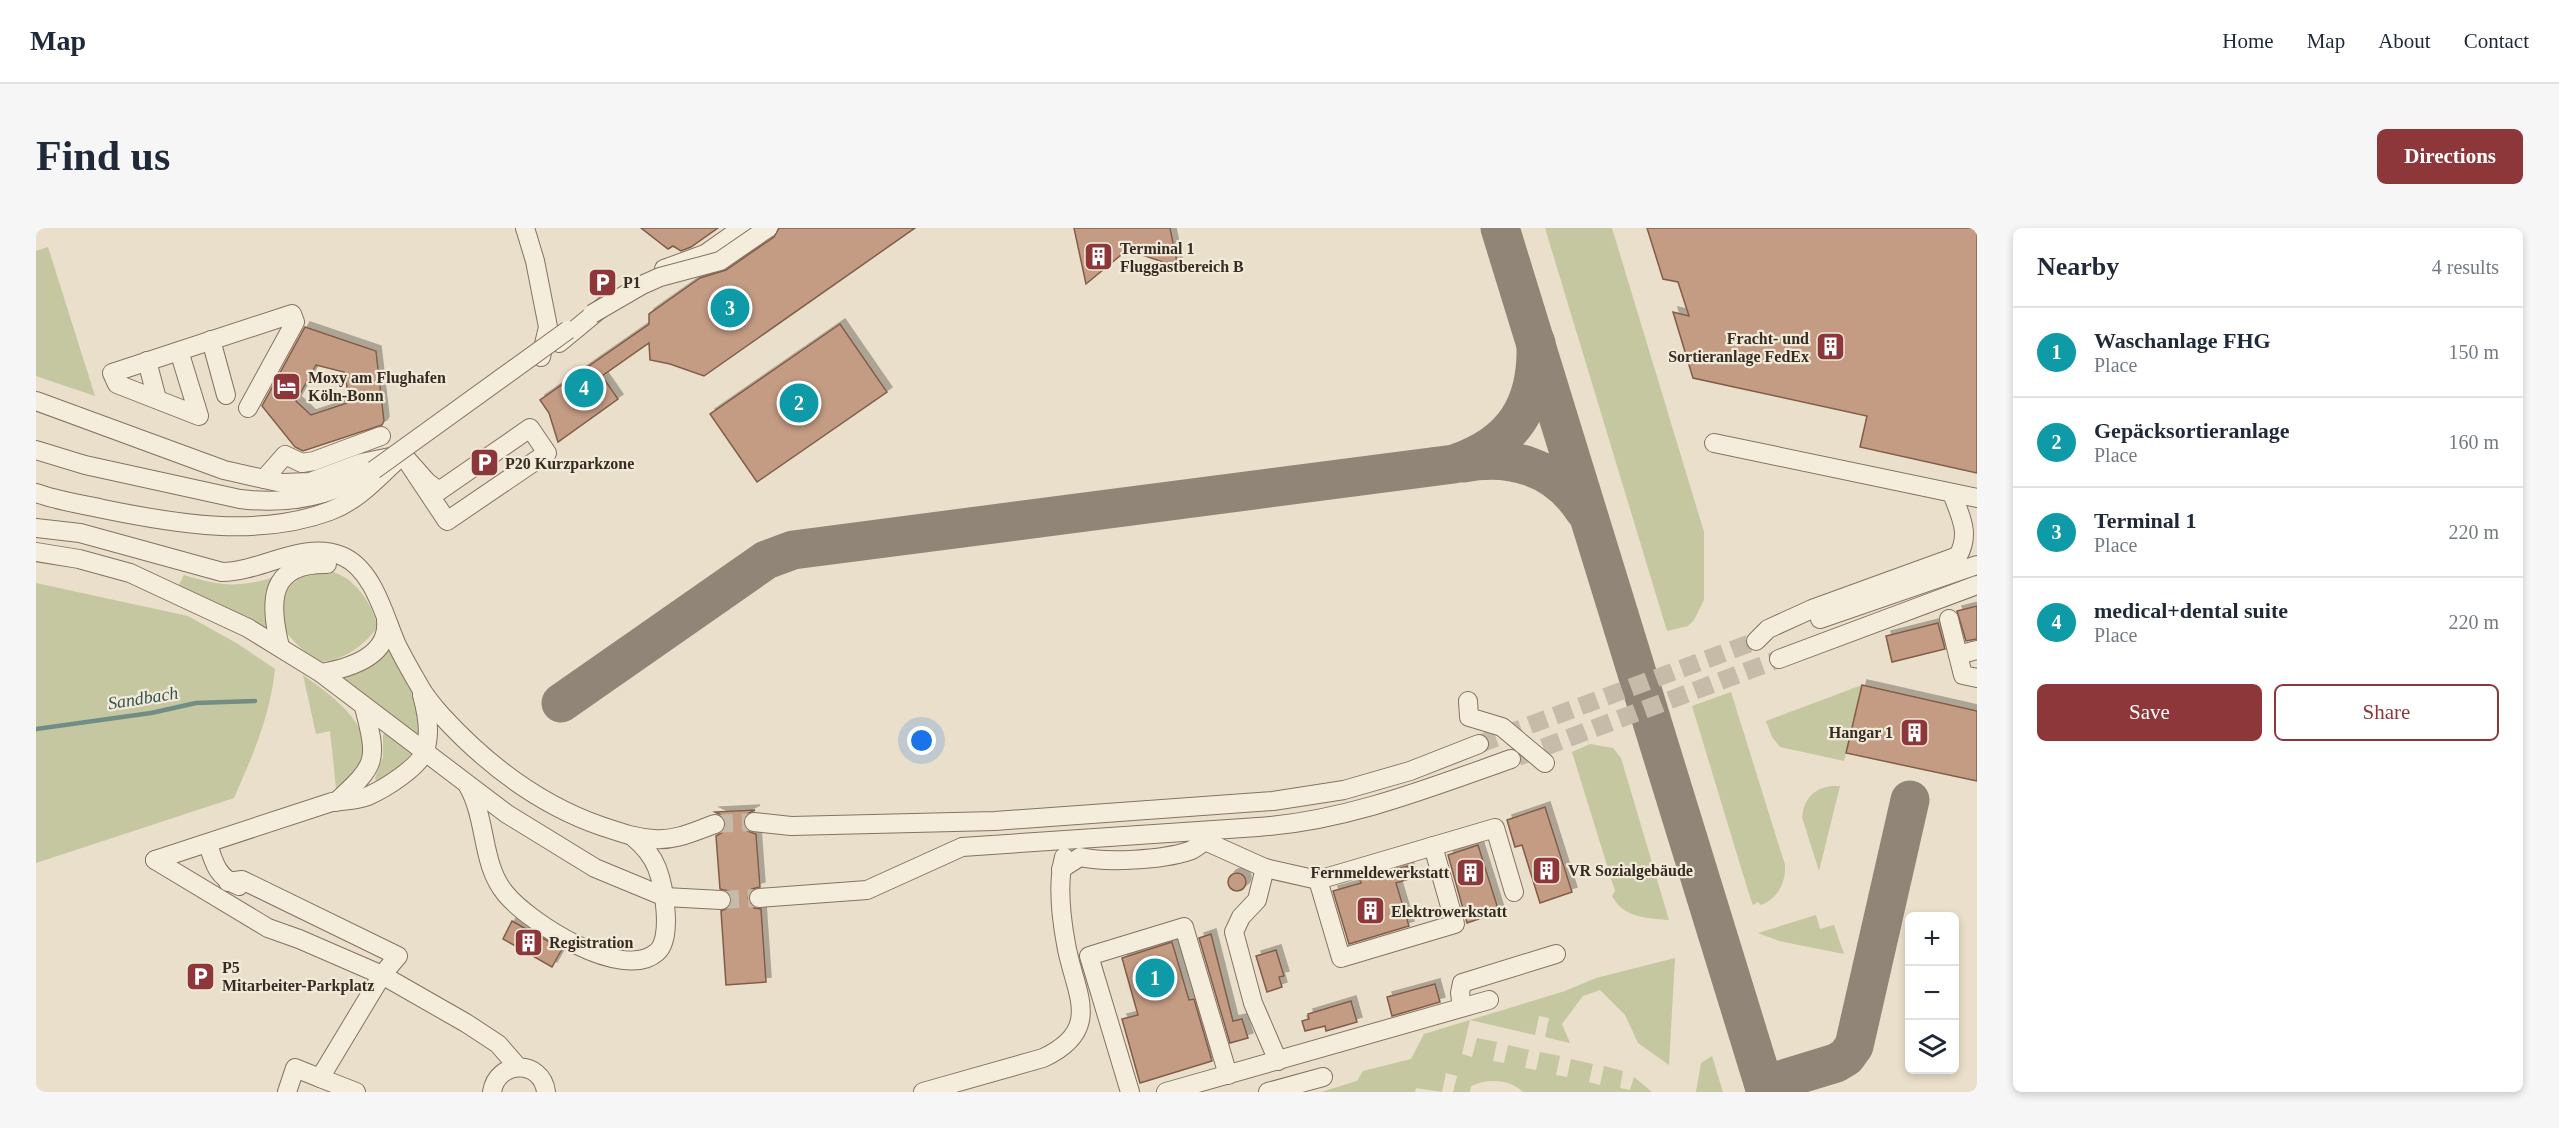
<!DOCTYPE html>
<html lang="en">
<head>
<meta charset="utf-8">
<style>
	:root { --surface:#fff; --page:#f6f6f7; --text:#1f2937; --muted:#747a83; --line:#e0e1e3; --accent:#8d373b }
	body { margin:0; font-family:Georgia,serif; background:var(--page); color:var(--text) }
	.controls { position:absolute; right:18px; bottom:18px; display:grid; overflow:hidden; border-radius:9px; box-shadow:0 3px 9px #0003 }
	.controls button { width:54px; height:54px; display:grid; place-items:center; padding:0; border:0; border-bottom:2px solid var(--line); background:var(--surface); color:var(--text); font:30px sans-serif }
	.you { position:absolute; left:886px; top:513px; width:21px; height:21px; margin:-15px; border:4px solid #fff; border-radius:50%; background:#1a73e8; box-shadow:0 0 0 9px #1a73e833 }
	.badge { display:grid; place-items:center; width:39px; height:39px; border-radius:50%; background:var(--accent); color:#fff; font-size:20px; font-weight:700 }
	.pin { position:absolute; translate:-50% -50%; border:3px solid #fff; box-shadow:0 2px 6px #0006 }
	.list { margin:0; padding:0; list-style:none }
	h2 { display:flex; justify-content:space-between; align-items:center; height:78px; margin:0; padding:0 24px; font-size:26px }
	h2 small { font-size:20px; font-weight:400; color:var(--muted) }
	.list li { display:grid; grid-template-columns:39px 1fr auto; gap:18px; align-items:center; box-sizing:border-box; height:90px; padding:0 24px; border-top:2px solid var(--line) }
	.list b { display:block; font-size:22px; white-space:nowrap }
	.list p { margin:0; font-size:20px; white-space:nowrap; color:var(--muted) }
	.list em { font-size:20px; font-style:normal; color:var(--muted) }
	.actions { display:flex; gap:12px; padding:18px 24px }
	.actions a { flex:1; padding:14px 0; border:2px solid var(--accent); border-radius:9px; text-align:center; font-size:21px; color:var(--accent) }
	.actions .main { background:var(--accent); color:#fff }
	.icon { flex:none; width:33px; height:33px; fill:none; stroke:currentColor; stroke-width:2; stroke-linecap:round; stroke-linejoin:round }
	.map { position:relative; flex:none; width:1941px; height:864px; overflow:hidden; border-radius:9px }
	header { display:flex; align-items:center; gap:36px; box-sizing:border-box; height:84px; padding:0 30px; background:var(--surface); border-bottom:2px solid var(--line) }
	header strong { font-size:28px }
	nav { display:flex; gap:33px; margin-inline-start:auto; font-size:21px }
	.intro { display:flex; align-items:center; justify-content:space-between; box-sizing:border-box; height:144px; padding:0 36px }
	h1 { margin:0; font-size:42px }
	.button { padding:15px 27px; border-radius:9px; background:var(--accent); color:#fff; font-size:21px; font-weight:700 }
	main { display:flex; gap:36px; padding:0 36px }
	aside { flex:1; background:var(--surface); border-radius:9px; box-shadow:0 3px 9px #0003 }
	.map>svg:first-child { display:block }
	.green { fill:#c4c79f }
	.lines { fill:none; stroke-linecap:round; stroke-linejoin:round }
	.stream { stroke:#718d85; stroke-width:4.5 }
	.taxiway { stroke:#908576; stroke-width:39 }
	.building { fill:#c49c84; stroke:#815d49; stroke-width:1.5; fill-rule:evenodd; filter:url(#shadow) }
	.minor-tunnel { stroke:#c6bba8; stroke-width:18; stroke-dasharray:18 9; stroke-linecap:butt }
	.minor-casing { stroke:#857260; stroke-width:20 }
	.minor { stroke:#f5eddc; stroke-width:18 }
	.minor-bridge-casing { stroke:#857260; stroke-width:20; stroke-linecap:butt }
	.minor-bridge { stroke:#f5eddc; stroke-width:18 }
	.labels { text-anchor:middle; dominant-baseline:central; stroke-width:4.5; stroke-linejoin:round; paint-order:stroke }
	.poi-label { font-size:16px; font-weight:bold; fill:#372b22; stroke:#f2ead9; text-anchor:start }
	.water-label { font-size:18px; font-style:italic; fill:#335551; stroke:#f2ead9 }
</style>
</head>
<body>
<header>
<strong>Map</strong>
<nav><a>Home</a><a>Map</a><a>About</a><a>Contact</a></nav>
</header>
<div class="intro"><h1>Find us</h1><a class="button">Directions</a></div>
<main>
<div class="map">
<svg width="1941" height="864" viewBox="0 0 1941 864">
	<defs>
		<filter id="shadow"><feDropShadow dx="5" dy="-5" stdDeviation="0" flood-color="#0004"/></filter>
	</defs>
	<rect width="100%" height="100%" fill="#eadfca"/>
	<g class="green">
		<path d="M1509 0H1576L1668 304V372L1658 392 1652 398 1631 403Z"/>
		<path d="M12 19 59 168 0 148V23Z"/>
		<path d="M295 343C320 351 335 374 342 399 326 419 309 432 283 434 271 425 260 417 251 405 248 399 247 393 246 387 241 353 269 347 295 343Z"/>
		<path d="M148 347C184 358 199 360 236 350 230 368 226 381 231 399L227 401 143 357Z"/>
		<path d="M0 355 152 388 202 416 239 441C234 488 217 527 198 570L0 635Z"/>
		<path d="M350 415 381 473 383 508 301 448Z"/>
		<path d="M267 447C308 476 362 517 300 560L294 503 280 506Z"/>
		<path d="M1826 457 1808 533 1744 519 1736 509 1730 493Z"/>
		<path d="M1695 464 1749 637C1750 655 1742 670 1725 677L1722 674 1717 677 1713 666 1656 478Z"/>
		<path d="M349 505 376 525 358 543 340 553 339 550 347 529V507Z"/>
		<path d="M1554 516 1577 520 1585 530 1633 692C1610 690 1588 690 1576 668L1579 663 1536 524Z"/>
		<path d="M1795 558H1804L1783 643 1766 589C1768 571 1777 561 1795 558Z"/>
		<path d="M1780 687 1784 701 1798 697 1808 726 1743 713 1722 705Z"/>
		<path d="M1639 730 1633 837 1602 815 1589 787 1564 762 1547 768 1526 796 1534 815 1509 809 1513 790 1503 788 1499 807 1434 792 1426 826 1436 829 1441 810 1461 814 1457 833 1468 835 1472 817 1493 822 1489 840 1500 842 1504 824 1524 828 1520 847 1531 849 1535 831 1557 836 1553 854 1564 857 1568 838 1587 843 1584 860 1594 862 1598 849 1616 864H1487C1475 851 1451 850 1435 858L1434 864H1417L1421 848 1410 845 1406 864 1380 860 1379 864H1285L1321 853 1327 843 1375 831 1388 806 1529 763 1560 750Z"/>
		<path d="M1676 828 1687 864H1660L1665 835Z"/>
	</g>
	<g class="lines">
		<path class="stream" d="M0 501 115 485 160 475 219 473"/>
		<g class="taxiway">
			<path d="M1464 0 1730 864"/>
			<path d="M1427 235C1475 226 1520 239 1548 282"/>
			<path d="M525 475 730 332 757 322 1418 236C1478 216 1502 177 1500 115"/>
			<path d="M1728 857 1800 835 1810 829 1818 818 1874 572"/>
		</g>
	</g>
	<g class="building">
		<path d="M605 0H682L655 19 645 23 637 18 632 21Z"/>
		<path d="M743 0H879L668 148 634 136 614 132 613 115 566 148 582 171 522 214 513 185 504 172 613 96V86L664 50 690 42 738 9Z"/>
		<path d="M1038 0H1134L1142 39 1091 22 1050 56Z"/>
		<path d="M1611 0H1941V245L1824 219 1831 188 1657 150 1637 84 1653 88 1642 54 1627 51Z"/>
		<path d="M804 96 851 164 721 254 674 186Z"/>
		<path d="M269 99 340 123 348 193 346 197 267 223 259 219 226 178ZM280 137 308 144 314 174 275 187 260 173Z"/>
		<path d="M1941 378V411L1930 413 1921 383Z"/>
		<path d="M1902 395 1909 421 1856 434 1850 408Z"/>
		<path d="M1826 457 1941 483V553L1810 525Z"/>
		<path d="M1509 579 1536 664 1504 675 1486 617 1479 619 1471 592Z"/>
		<path d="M719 582 709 587 707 593 711 603 720 606 724 659 716 661 712 670 718 680 725 681 730 754 690 757 685 683 694 679 696 672 692 663 684 661 680 608 687 604 690 597 687 588 679 584Z"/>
		<path d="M1442 617 1463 684 1431 695 1412 627Z"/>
		<path d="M1372 638 1376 650 1360 655 1373 698 1313 716 1297 663 1325 655 1324 652Z"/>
		<circle cx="1201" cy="654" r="9"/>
		<path d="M476 693 526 721 516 739 467 711Z"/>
		<path d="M1175 706 1197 793 1206 791 1212 810 1194 815 1163 710Z"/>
		<path d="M1136 714 1153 772 1158 771 1176 833 1104 855 1086 791 1102 787 1086 730Z"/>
		<path d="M1240 722 1248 748 1243 749 1246 759 1231 764 1220 728Z"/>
		<path d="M1399 756 1404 774 1356 788 1351 769Z"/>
		<path d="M1315 773 1321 794 1290 803 1289 798 1269 803 1266 793 1273 791 1272 786Z"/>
	</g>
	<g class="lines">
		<g class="minor-tunnel">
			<path d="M1443 516 1720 413"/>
			<path d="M1482 529 1743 431"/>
			<path d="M679 596 718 594"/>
			<path d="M685 672 723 670"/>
		</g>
		<defs>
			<g id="minor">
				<path d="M489 0 499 33 512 99 505 129"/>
				<path d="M628 41 669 26 706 0"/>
				<path d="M175 112 190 167"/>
				<path d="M523 115 569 77"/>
				<path d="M143 123 163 188 81 156 76 145 256 86 259 94 212 180"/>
				<path d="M111 133 121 171"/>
				<path d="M0 173 188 242 246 255 274 254 325 235 359 228"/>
				<path d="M494 200 511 225 411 293 367 227 391 254 403 263Z"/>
				<path d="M1678 215 1941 270"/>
				<path d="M0 222 49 237 204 271C252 277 296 269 338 242"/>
				<path d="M228 251 249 227 266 235 278 233 345 208"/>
				<path d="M0 265C22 273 45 276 67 281 140 296 222 310 294 283 321 273 340 252 360 233"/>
				<path d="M0 300 44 305 186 344C225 344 267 312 306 328 337 341 348 387 360 415 367 430 376 445 384 459 390 470 398 479 406 488 451 537 502 576 565 598 583 604 599 610 618 611 639 613 659 603 679 596"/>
				<path d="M0 324 43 331 94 345 212 400 285 445 471 586 559 640 629 669 685 672"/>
				<path d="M1784 391 1941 337"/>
				<path d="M1913 391 1922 427"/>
				<path d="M1720 413 1732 401 1776 381 1922 328C1935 305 1924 288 1916 265"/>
				<path d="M244 419C233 374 232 335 291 336"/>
				<path d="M1941 422 1922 427 1927 447 1941 450"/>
				<path d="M1743 431 1941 357"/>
				<path d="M285 445C314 440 354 428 350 392"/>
				<path d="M1432 473 1433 489 1466 499 1509 535"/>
				<path d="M432 558C451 591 445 636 469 665 492 694 587 755 621 724 637 711 628 658 621 640 616 627 607 617 596 608"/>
				<path d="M300 574C341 536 342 534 328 479"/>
				<path d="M718 594 755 598 959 593 1237 573 1308 562 1374 543 1443 516"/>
				<path d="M172 616C178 636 182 650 203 658"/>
				<path d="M119 632 232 700 263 711 346 747 430 795 462 816 482 839"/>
				<path d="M119 632 296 574C308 572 320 573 332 568 348 561 384 539 389 522 395 505 391 485 386 467"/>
				<path d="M1229 640 1221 672 1205 689 1198 704 1217 775 1242 833"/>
				<path d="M1025 641 1044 629C1071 635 1126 632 1153 623 1159 621 1164 616 1169 613L1229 640 1282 652 1459 600 1478 664"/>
				<path d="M1282 652 1305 730 1419 696 1397 618"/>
				<path d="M192 654 206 652 362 728 346 747 284 850 320 864"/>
				<path d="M723 670 831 662 926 619 1222 599C1310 593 1393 560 1475 531"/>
				<path d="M1426 779 1424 765 1426 755 1520 726"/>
				<path d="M251 864 259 840 284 850"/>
				<path d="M456 864C461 832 506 831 510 864"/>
				<path d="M887 864 1007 830C1069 801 1038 764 1030 716 1025 689 1021 656 1028 629"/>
				<path d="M1094 864 1053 728 1148 699 1192 847"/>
				<path d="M1130 864 1453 772"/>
				<path d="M1232 864 1287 849"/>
			</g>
		</defs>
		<use href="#minor" class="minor-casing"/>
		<use href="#minor" class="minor"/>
		<defs>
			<g id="minor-bridge">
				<path d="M556 86 606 57 624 49 684 33 732 0"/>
				<path d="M338 242 532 102"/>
			</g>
		</defs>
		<use href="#minor-bridge" class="minor-bridge-casing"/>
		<use href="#minor-bridge" class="minor-bridge"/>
	</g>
	<defs>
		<symbol id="building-square" viewBox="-11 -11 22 22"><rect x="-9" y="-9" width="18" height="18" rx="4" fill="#8d373b" stroke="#f2ead9"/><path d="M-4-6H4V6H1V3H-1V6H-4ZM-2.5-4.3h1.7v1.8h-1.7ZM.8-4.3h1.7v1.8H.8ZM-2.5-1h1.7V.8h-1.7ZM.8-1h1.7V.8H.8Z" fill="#fff"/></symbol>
		<symbol id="parking-square" viewBox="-11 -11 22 22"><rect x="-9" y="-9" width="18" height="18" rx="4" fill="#8d373b" stroke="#f2ead9"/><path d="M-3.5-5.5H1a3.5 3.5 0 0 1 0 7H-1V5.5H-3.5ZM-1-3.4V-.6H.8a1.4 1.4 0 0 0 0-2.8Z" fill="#fff"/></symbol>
		<symbol id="hotel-square" viewBox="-11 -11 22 22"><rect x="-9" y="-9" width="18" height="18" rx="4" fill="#8d373b" stroke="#f2ead9"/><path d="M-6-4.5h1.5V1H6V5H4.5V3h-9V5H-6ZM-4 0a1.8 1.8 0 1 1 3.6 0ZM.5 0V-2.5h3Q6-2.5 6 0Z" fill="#fff"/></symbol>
	</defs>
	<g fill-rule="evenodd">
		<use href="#building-square" x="1046" y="12" width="33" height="33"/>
		<use href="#parking-square" x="550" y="38" width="33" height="33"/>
		<use href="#building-square" x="1778" y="102" width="33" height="33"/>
		<use href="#hotel-square" x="234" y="142" width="33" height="33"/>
		<use href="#parking-square" x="432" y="218" width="33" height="33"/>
		<use href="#building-square" x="1862" y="488" width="33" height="33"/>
		<use href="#building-square" x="1494" y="626" width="33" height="33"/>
		<use href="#building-square" x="1418" y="628" width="33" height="33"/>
		<use href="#building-square" x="1318" y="666" width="33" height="33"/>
		<use href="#building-square" x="476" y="698" width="33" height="33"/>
		<use href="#parking-square" x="148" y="732" width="33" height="33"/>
	</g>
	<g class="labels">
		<g class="poi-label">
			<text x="1084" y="20">Terminal 1<tspan x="1084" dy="18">Fluggastbereich B</tspan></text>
			<text x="587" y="54">P1</text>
			<text x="1773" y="110" text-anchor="end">Fracht- und<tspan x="1773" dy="18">Sortieranlage FedEx</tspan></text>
			<text x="272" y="149">Moxy am Flughafen<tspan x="272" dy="18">Köln-Bonn</tspan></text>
			<text x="469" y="235">P20 Kurzparkzone</text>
			<text x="1857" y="504" text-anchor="end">Hangar 1</text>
			<text x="1532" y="642">VR Sozialgebäude</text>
			<text x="1413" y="644" text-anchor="end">Fernmeldewerkstatt</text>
			<text x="1355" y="683">Elektrowerkstatt</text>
			<text x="513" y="714">Registration</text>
			<text x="186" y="739">P5<tspan x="186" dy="18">Mitarbeiter-Parkplatz</tspan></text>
		</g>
		<g class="water-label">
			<text transform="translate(107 470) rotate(-9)">Sandbach</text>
		</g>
	</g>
</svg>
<div class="controls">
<button>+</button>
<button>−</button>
<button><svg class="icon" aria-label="layers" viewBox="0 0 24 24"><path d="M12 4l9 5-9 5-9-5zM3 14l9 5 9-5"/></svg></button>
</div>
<div class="you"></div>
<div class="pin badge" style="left:1119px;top:750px;background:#0f9aa8">1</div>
<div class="pin badge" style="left:763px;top:175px;background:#0f9aa8">2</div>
<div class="pin badge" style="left:694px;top:80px;background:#0f9aa8">3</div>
<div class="pin badge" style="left:548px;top:160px;background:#0f9aa8">4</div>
</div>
<aside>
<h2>Nearby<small>4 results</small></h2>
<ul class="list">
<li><span class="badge" style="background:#0f9aa8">1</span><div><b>Waschanlage FHG</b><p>Place</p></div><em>150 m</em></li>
<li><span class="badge" style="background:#0f9aa8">2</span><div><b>Gepäcksortieranlage</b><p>Place</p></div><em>160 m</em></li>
<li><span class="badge" style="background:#0f9aa8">3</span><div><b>Terminal 1</b><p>Place</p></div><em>220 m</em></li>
<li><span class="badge" style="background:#0f9aa8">4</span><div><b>medical+dental suite</b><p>Place</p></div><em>220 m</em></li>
</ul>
<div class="actions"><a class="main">Save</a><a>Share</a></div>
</aside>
</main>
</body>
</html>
